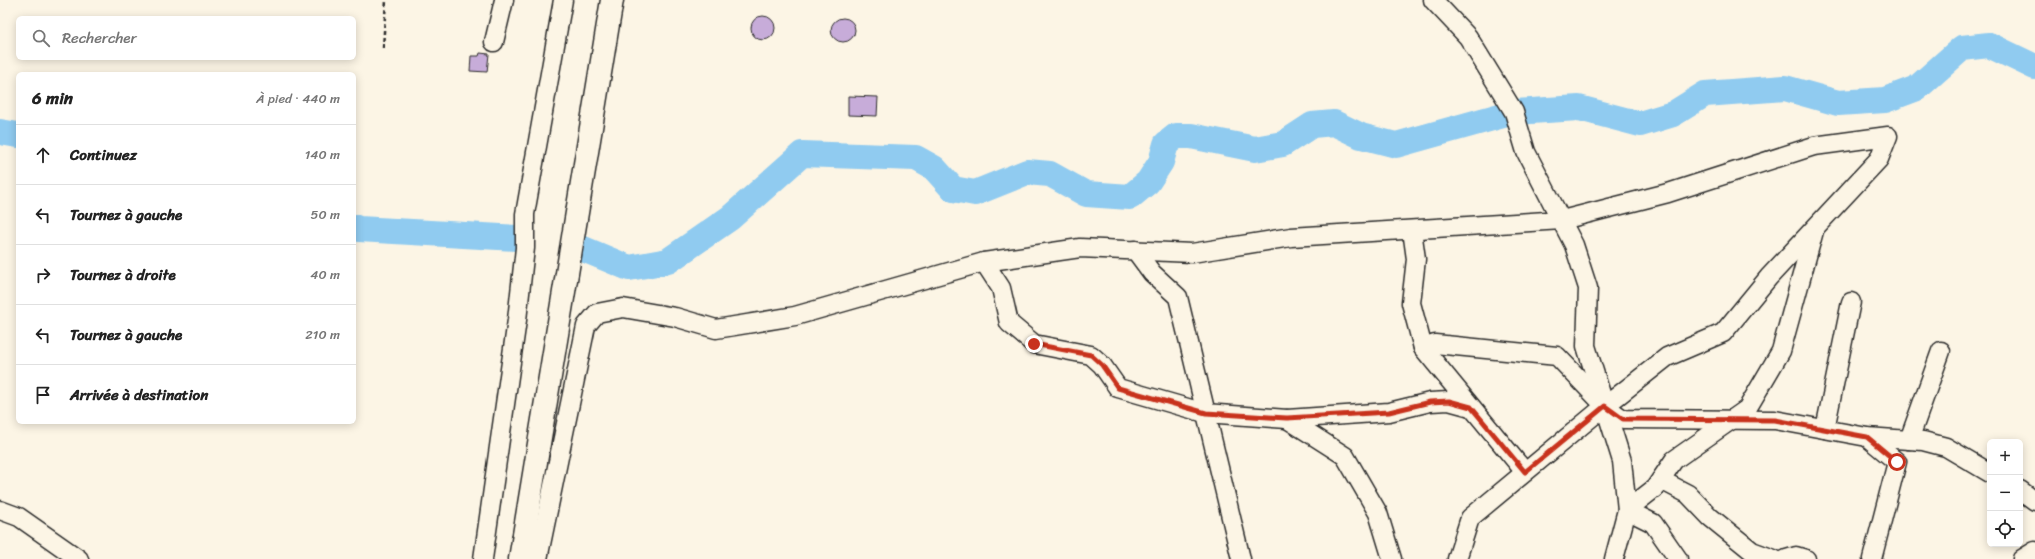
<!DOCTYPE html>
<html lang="fr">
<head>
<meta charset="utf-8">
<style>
	:root { --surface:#fff; --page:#f6f6f6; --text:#222; --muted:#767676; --line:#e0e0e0 }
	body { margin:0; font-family:Sriracha,sans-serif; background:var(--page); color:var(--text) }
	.controls { position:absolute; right:12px; bottom:12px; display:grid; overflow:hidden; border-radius:6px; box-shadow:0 2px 10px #0003 }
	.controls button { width:36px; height:36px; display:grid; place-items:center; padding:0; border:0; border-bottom:1px solid var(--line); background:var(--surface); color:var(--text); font:20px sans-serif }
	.stop { position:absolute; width:12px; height:12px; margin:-9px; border:3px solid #c8321e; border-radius:50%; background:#fff }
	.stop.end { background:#c8321e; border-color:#fff; box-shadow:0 1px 4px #0008 }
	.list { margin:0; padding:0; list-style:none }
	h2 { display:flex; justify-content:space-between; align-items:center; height:52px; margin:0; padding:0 16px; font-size:17px }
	h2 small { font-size:13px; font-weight:400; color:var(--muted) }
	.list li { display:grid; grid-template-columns:26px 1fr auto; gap:12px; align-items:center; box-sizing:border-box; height:60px; padding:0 16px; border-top:1px solid var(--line) }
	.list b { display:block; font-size:15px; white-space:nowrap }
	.list em { font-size:13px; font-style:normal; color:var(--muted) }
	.icon { flex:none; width:22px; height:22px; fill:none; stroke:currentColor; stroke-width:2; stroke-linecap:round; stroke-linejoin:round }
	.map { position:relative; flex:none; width:2035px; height:559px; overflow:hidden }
	.search { position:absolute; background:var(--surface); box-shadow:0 2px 10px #0003; left:16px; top:16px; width:340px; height:44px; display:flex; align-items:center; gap:10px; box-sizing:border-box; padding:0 14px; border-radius:6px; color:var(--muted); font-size:15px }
	.panel { position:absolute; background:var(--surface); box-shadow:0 2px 10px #0003; left:16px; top:72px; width:340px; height:352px; border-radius:6px }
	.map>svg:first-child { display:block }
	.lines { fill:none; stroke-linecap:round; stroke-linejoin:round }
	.river { stroke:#90cbf0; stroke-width:26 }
	.building { fill:#c7acd9; stroke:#2b2b2b }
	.minor-casing { stroke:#2b2b2b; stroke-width:21 }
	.highway-casing { stroke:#2b2b2b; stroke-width:25 }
	.path { stroke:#2b2b2b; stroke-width:2.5; stroke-dasharray:4 3; stroke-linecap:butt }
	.minor { stroke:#fcf5e5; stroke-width:18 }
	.highway { stroke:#fcf5e5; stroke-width:22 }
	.route { stroke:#c8321e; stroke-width:5 }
</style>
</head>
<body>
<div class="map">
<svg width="2035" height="559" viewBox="0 0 2035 559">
	<rect width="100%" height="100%" fill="#fcf5e5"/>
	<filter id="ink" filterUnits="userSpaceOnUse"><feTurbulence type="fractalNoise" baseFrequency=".025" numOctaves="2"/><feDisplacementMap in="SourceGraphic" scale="8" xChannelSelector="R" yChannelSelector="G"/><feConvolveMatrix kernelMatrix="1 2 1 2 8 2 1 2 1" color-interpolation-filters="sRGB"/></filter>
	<g filter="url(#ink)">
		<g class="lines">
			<g class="river">
				<path d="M0 132 18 135"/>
				<path d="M354 227 359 229 517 238"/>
				<path d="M581 248 629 268 668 261 730 218 802 154 916 158 934 168 953 189 975 193 1027 172 1050 174 1086 194 1130 197 1148 182 1161 162 1166 144 1176 136H1191L1255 149 1283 144 1312 125 1334 123 1361 136 1396 145 1514 112 1579 108 1640 124 1673 114 1705 94 1785 88 1838 103 1885 100 1917 88 1962 48 1989 45 2035 67"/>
			</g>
		</g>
		<g class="building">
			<circle cx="763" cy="28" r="12"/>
			<circle cx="843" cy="30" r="12"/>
			<path d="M480 53 489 54 487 72 470 71 471 56H479Z"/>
			<path d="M848 96 878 97 877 116 848 115Z"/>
		</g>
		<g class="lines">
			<defs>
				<g id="minor">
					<path d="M1433 0 1468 37 1514 112 1526 152 1574 245 1588 288 1586 346 1622 461 1627 510 1614 559"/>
					<path d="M494 42 504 0"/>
					<path d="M1412 230 1416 259 1411 303 1423 348 1525 472"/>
					<path d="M1135 250 1152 273 1178 297 1241 559"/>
					<path d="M984 262 1001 288 1009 323 1034 344 1091 355 1102 365 1118 388 1205 413 1287 419 1389 412 1430 402 1449 401 1471 407"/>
					<path d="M1423 348 1435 344 1557 356 1605 406 1623 419 1775 420 1867 437 1897 462 1872 559"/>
					<path d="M1287 419 1345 456 1378 513 1392 559"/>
					<path d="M1825 429 1851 302"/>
					<path d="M1867 437 1923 441 1946 447 1990 473"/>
					<path d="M1909 440 1941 351"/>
					<path d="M1661 480 1688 494 1710 517 1752 551 1774 559"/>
					<path d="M2020 490 2035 501"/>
					<path d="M0 510 19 517 79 559"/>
					<path d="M483 559 517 320 525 248V214L563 0"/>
					<path d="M538 559 586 326 597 313 623 308 675 317 716 329 795 316 984 262 1080 248 1192 253 1291 237 1562 220 1668 193 1814 146 1888 136 1879 159 1769 277 1723 333 1667 357 1605 406 1470 518 1457 559"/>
					<path d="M1678 559 1653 523 1627 510 1655 488 1674 460 1747 409 1781 351 1814 231"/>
					<path d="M1786 559 1796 556 1806 559"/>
					<path d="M2022 559 2035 551"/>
				</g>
				<path id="highway" d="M520 559 612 0"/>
			</defs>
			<use href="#minor" class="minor-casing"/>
			<use href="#highway" class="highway-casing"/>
			<path class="path" d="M383 48 386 0"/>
			<use href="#minor" class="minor"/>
			<use href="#highway" class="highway"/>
		</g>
	</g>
	<g class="lines" filter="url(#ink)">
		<path class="route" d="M1034 344 1091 355 1102 365 1118 388 1206 413 1287 418 1389 412 1430 402 1449 401 1471 407 1525 472 1605 406 1623 419 1775 420 1867 437 1897 462"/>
	</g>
</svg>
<div class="controls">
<button>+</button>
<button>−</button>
<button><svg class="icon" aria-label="locate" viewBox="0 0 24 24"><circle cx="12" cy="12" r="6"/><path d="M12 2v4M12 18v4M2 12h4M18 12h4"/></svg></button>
</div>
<div class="stop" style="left:1897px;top:462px"></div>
<div class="stop end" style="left:1034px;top:344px"></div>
<div class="search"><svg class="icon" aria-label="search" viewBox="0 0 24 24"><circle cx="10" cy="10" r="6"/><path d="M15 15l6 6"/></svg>Rechercher</div>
<section class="panel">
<h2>6 min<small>À pied · 440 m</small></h2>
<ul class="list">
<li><svg class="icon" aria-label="ahead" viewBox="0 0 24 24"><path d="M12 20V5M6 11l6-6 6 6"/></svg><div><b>Continuez</b></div><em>140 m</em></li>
<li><svg class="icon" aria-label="left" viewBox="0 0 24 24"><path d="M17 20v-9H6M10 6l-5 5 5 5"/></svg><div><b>Tournez à gauche</b></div><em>50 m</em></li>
<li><svg class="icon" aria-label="right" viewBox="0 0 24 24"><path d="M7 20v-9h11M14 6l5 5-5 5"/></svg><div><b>Tournez à droite</b></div><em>40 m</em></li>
<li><svg class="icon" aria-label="left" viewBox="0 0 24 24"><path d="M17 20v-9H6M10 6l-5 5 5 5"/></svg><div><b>Tournez à gauche</b></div><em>210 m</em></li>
<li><svg class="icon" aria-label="arrive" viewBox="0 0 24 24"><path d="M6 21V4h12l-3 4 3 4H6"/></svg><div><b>Arrivée à destination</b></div></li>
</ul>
</section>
</div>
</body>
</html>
